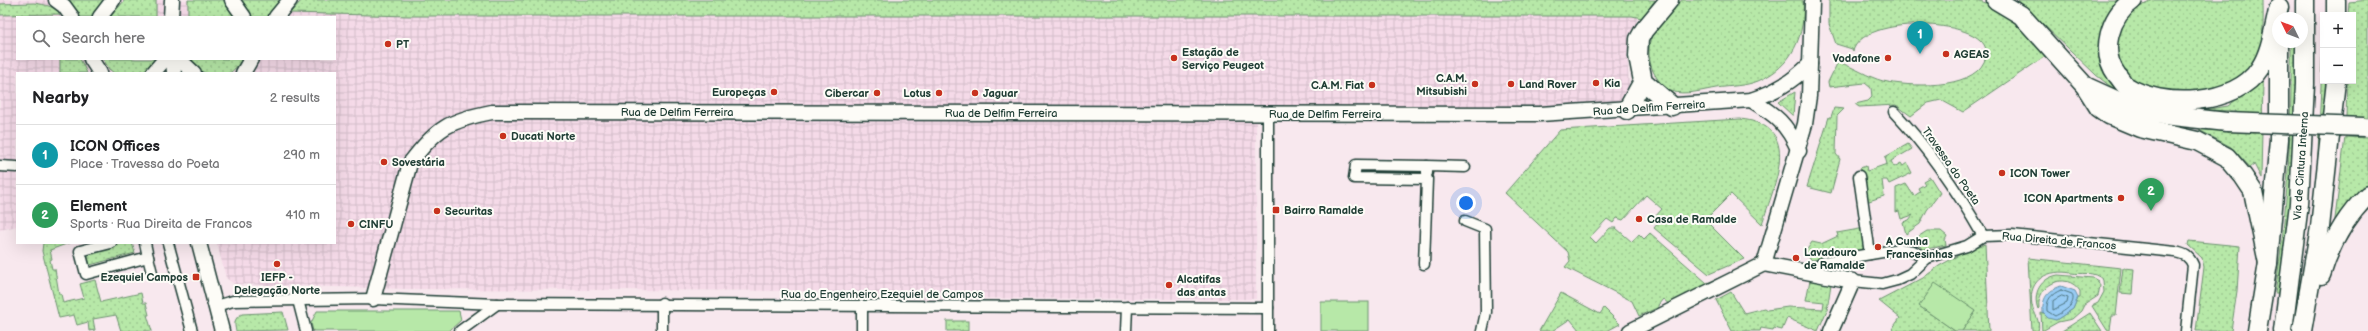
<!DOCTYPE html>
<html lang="en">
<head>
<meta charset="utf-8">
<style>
	:root { --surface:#fff; --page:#f2f2f2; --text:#202124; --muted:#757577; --line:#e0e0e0; --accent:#c8321e }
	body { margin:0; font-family:"Balsamiq Sans",sans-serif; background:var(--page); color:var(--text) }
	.controls { position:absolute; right:12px; top:12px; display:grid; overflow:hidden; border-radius:0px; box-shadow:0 4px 16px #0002 }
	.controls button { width:36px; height:36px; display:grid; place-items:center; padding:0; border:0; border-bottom:1px solid var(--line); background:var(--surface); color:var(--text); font:20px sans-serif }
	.compass { position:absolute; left:2272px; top:12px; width:36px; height:36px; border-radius:50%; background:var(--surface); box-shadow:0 4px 16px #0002; rotate:313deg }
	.you { position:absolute; left:1466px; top:203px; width:14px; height:14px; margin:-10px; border:3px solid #fff; border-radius:50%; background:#1a73e8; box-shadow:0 0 0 6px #1a73e833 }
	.badge { display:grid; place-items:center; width:26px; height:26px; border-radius:50%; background:var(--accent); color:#fff; font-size:13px; font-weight:700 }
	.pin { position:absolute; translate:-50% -33px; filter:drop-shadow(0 1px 2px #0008) }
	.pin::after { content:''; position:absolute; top:21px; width:14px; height:12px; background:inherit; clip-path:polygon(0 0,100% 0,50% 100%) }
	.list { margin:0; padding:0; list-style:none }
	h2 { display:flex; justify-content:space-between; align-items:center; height:52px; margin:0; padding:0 16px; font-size:17px }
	h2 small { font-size:13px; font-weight:400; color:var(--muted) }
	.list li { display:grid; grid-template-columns:26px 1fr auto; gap:12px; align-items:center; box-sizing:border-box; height:60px; padding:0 16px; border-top:1px solid var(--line) }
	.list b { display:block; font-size:15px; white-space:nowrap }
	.list p { margin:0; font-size:13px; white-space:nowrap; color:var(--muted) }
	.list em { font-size:13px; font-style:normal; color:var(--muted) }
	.icon { flex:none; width:22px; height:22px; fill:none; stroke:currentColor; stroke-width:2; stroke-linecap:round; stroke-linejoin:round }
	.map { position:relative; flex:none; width:2368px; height:331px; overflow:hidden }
	.search { position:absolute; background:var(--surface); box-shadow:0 4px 16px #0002; left:16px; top:16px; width:320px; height:44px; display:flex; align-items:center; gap:10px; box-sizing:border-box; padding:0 14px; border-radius:0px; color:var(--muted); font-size:15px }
	.panel { position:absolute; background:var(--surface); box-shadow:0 4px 16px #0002; left:16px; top:72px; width:320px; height:172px; border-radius:0px }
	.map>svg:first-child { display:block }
	.industrial { fill:url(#industrial-grid); fill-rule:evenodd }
	.grass { fill:url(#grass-dots); stroke:#6b926e }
	.park { fill:#b7e8a8; stroke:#6b926e }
	.water { fill:#97cbf4; stroke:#6792a7 }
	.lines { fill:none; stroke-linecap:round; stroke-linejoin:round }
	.shore { stroke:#4f7681; stroke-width:1 }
	.street-casing { stroke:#1f3d34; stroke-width:13 }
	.secondary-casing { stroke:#1f3d34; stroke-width:17 }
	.highway-casing { stroke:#1f3d34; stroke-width:21 }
	.street { stroke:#fdfcf7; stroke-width:10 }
	.secondary { stroke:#fdfcf7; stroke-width:14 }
	.highway { stroke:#fdfcf7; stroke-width:18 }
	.highway-bridge-casing { stroke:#1f3d34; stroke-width:21; stroke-linecap:butt }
	.highway-bridge { stroke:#fdfcf7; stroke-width:18 }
	.poi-dot { fill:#c8321e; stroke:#fdfcf7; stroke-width:1.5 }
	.labels { text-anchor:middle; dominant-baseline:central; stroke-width:4; stroke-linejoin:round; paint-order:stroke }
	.poi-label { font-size:11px; font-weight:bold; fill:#1f3d34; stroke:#fdfcf7; text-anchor:start }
	.street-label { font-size:11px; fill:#1f3d34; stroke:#fdfcf7 }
</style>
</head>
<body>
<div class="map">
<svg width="2368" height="331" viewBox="0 0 2368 331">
	<defs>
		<pattern id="industrial-grid" width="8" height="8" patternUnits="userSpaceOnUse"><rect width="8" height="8" fill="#f5dae8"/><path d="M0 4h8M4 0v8" fill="none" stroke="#d2bcc8"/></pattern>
		<pattern id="grass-dots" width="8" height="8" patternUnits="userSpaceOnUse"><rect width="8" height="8" fill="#b7e8a8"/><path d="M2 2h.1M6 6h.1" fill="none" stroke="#9dc891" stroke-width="1.8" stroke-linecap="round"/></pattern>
	</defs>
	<rect width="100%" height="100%" fill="#f8e8ee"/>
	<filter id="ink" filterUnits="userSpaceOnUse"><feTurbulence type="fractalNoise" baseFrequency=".025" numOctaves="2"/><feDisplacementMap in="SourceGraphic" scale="8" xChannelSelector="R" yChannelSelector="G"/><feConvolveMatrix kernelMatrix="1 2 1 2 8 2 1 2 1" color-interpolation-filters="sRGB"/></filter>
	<g filter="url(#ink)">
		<path class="industrial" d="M0 0H1652L1637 19 1627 53 1629 87 1620 106 1442 110 1256 105V299L853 298 820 291 408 289 234 284 226 278 217 243H335V73H17V226L0 230ZM17 17H335V59H17Z"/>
		<g class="grass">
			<path d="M69 0H107L94 17H79Z"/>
			<path d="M125 0H156V17H110Z"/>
			<path d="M188 0H223L238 17H188Z"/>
			<path d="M240 0H281L270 17H252Z"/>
			<path d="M302 0H1655L1642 18 1632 16H410L290 13Z"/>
			<path d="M1682 0H1803C1806 35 1792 67 1758 81 1746 86 1730 86 1716 88 1704 90 1684 96 1671 91 1663 88 1657 79 1653 71 1641 42 1657 17 1682 0Z"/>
			<path d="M1829 0H1977C2013 11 2024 28 2047 55L1963 112 1941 100 1928 103 1911 116 1896 105 1859 107 1855 104 1868 101 1872 97 1871 88 1865 83 1829 87 1828 82 1838 62C1854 67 1868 77 1883 81 1909 87 1971 90 1984 62 1988 54 1987 46 1980 40 1958 19 1863 17 1853 51L1852 49 1836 44 1829 24Z"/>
			<path d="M2018 0H2119C2088 38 2105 55 2120 94L2096 75Z"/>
			<path d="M2153 0H2263C2263 19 2265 42 2255 60 2250 69 2229 88 2219 91 2202 96 2153 92 2138 85 2131 82 2126 75 2123 69 2105 41 2125 11 2153 0Z"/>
			<path d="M2368 0V118H2346L2347 81H2353V15H2348L2349 2Z"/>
			<path d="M34 3C46 5 56 6 63 17L61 14 0 15V4Z"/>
			<path d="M2291 42H2297C2297 126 2291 209 2280 293H2275C2288 209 2292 126 2291 42Z"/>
			<path d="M2323 42V81H2330L2316 196Z"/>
			<path d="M60 59H80L87 73H60Z"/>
			<path d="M103 59H156L149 68 142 73H114L109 69Z"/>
			<path d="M192 59H242C239 64 234 71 229 73 217 77 193 74 192 59Z"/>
			<path d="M2261 81 2263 82 2261 178 2254 164 2250 167 2231 147 2199 130 2234 131 2236 111 2204 110 2228 106Z"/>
			<path d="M1795 92 1793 116 1778 102Z"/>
			<path d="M1834 108 1844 109 1837 116 1836 154 1840 159 1831 193 1807 187 1829 117H1831Z"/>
			<path d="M1740 119C1804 125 1774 185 1762 224L1731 194 1705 220 1744 259 1709 274 1654 228 1659 222 1655 217 1662 209 1646 195 1623 220 1617 218 1613 223 1607 219 1590 237 1596 243 1610 228H1616L1632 242 1639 234 1644 239 1650 233 1707 283 1735 271 1670 305 1663 299 1658 305 1659 307 1639 316 1632 301 1565 267 1570 261 1568 252 1505 193 1560 130Z"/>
			<path d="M2345 137 2368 138V188L2334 227Z"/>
			<path d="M1908 144 1912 149 1891 161 1894 167 1901 163 1903 166 1907 163 1912 173 1889 184 1887 180H1882L1884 196 1866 202 1860 168 1866 166 1867 171 1887 164 1885 157Z"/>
			<path d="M1930 177 1940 193 1927 210 1920 224 1906 234 1903 222 1909 220 1913 215 1901 219 1899 211 1896 212V188L1906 184 1914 196 1920 192 1918 188 1925 184 1923 181Z"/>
			<path d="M1865 228 1864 252 1812 260 1804 254 1812 242 1821 244 1838 236 1837 233Z"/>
			<path d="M1927 231H1941L1947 236 1945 240 1946 245 1922 250V247L1916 244V238Z"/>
			<path d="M2189 241 2240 246 2237 291 2231 331H2196L2204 267 2202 258 2188 245Z"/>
			<path d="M43 243H69L50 250 52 259 50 260 52 269H55L59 294H61L63 303 84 298 80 284 95 280 101 302 141 293 143 303H146L149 315H147L152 331H121L116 315 93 319 95 330 89 331 88 322 77 325 74 315 59 318 42 251Z"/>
			<path d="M123 243H132L135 253 90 265 87 253Z"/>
			<path d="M1985 244 1989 331H1962L1976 311 1919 306 1955 331H1895L1892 329 1900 318 1879 301 1923 278 1939 266 1968 250Z"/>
			<path d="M2028 258 2121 268 2116 316H2112L2110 330H2107L2092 306 2098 303 2104 292 2103 280C2093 270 2083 275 2071 273 2050 269 2027 278 2032 305 2034 314 2041 321 2038 331H2032Z"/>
			<path d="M2123 268 2134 269 2132 294 2120 293Z"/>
			<path d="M2058 275 2093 278 2098 281 2100 286 2098 296 2084 305 2081 311 2072 319 2058 322 2042 331 2041 313 2056 320 2073 309 2078 297H2080V291C2066 270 2036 285 2039 308L2038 309C2032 293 2041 278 2058 275Z"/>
			<path d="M1810 280 1831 284 1827 310 1818 331 1787 318 1782 330 1774 328 1773 330 1761 328 1760 331H1732L1716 300 1731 292 1744 313 1764 308 1767 310 1788 307 1823 309 1824 302 1806 300Z"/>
			<path d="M1561 293 1600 314 1604 308 1620 324 1607 331H1580L1570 319 1552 331H1539Z"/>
			<path d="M283 312 288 330 236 331C234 323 234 318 242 314Z"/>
			<path d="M2090 313 2102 331H2062Z"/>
			<rect x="947" y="321" width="21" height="10"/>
		</g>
		<g class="park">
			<path d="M1935 283 1976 311 1962 331H1955L1919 306Z"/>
			<rect x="1321" y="302" width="48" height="29"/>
			<path d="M317 311H459L461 320 449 331H313L311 323Z"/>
		</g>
		<path class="water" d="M2061 286 2075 291 2078 297 2073 309 2056 320 2048 318 2043 313C2042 298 2047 291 2061 286Z"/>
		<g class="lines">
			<g class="shore">
				<path d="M2061 290 2072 294C2077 305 2063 312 2055 316L2047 311C2046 300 2051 294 2061 290Z"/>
				<path d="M2062 296 2068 298 2067 303 2053 310V301Z"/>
			</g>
			<defs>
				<g id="street">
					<path d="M1894 112C1929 149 1958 192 1983 236"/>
					<path d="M0 166 17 167"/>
					<path d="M1427 173V166L1465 167"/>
					<path d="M1859 176 1870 254"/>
					<path d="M1465 221 1485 229 1486 312 1482 331"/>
					<path d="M111 243 80 251 86 274 148 257 145 243"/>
					<path d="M168 243 192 331"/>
					<path d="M148 257 152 273"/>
					<path d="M1424 264 1427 179 1354 178 1356 165 1427 166"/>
					<path d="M1813 272 1823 262 1900 249 1913 251 1927 258"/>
					<path d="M1853 281 1882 284 1897 280 1910 274 1927 258 1967 246 1983 236 2012 235 2175 252C2185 254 2189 256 2193 265L2186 331"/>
					<path d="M298 300 306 331"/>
					<path d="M662 303V331"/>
					<path d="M216 306 233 301 373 299 497 304 1268 308"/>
					<path d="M460 331 497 304"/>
					<path d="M862 331V307"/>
					<path d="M1126 331 1127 307"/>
					<path d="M1268 331V114"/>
				</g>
				<g id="secondary">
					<path d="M56 0 64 6 72 17"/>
					<path d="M232 0 244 17"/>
					<path d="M100 17 113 0"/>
					<path d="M171 17 172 0"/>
					<path d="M276 17 290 0"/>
					<path d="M91 59 100 73"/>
					<path d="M173 59 174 73"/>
					<path d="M179 59 194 73"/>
					<path d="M153 73 165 59"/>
					<path d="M243 73 251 59"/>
					<path d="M1751 100C1776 115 1787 124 1799 151"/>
					<path d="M199 243 222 331"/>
					<path d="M1764 264 1805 124 1809 96 1812 2"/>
					<path d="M1764 264 1853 281 1831 331"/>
					<path d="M373 299 410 163C436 128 450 120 492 112L1540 114 1751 100C1775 92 1792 82 1810 64"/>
					<path d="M1630 331 1764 264"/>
				</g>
				<g id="highway">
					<path d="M1669 0 1644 30 1639 39 1638 56 1643 81 1672 106"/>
					<path d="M1996 0 2021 15 2085 86 2099 108 2109 115 2140 128 2197 141 2227 157 2243 176 2253 191 2268 263"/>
					<path d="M2133 0C2110 16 2099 51 2117 75 2120 78 2123 84 2126 86 2162 109 2236 106 2260 68 2271 52 2274 26 2279 7"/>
					<path d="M2336 0V15"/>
					<path d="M2085 86 2140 111 2154 114 2227 122"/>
					<path d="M1627 110 1643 81"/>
					<path d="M2321 275C2330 245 2345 217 2368 195"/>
					<path d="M2257 331 2268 263 2279 139V42"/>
					<path d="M2283 331 2299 204 2305 84V0"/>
					<path d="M2302 331 2320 227 2336 81"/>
				</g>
			</defs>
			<use href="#street" class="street-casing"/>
			<use href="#secondary" class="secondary-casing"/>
			<use href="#highway" class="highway-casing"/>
			<use href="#street" class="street"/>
			<use href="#secondary" class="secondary"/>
			<use href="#highway" class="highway"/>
			<defs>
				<path id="highway-bridge" d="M2227 122 2364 127"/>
			</defs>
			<use href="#highway-bridge" class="highway-bridge-casing"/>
			<use href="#highway-bridge" class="highway-bridge"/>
		</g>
	</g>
	<g class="poi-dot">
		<circle cx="388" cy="44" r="4"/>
		<circle cx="1946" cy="54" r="4"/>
		<circle cx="1174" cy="58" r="4"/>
		<circle cx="1888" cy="58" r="4"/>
		<circle cx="1596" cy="83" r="4"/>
		<circle cx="1475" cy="84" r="4"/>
		<circle cx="1511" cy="84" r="4"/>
		<circle cx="1372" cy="85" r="4"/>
		<circle cx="774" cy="92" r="4"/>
		<circle cx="877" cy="93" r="4"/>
		<circle cx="939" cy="93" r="4"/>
		<circle cx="975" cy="93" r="4"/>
		<circle cx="503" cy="136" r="4"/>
		<circle cx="384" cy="162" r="4"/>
		<circle cx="2002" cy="173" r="4"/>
		<circle cx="2121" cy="198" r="4"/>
		<rect x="1272" y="206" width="8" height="8" rx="2"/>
		<circle cx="437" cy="211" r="4"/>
		<circle cx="1639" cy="219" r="4"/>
		<circle cx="351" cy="224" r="4"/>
		<circle cx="1878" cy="247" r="4"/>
		<circle cx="1796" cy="258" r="4"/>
		<circle cx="277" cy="264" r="4"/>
		<rect x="192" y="273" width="8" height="8" rx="2"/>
		<circle cx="1169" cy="285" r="4"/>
	</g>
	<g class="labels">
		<g class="poi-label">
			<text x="396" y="44">PT</text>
			<text x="1182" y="52">Estação de<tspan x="1182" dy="13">Serviço Peugeot</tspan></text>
			<text x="1954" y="54">AGEAS</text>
			<text x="1880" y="58" text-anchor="end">Vodafone</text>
			<text x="1467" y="78" text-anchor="end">C.A.M.<tspan x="1467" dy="13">Mitsubishi</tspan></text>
			<text x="1604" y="83">Kia</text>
			<text x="1519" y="84">Land Rover</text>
			<text x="1364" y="85" text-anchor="end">C.A.M. Fiat</text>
			<text x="766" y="92" text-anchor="end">Europeças</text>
			<text x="869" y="93" text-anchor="end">Cibercar</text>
			<text x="931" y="93" text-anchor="end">Lotus</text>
			<text x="983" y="93">Jaguar</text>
			<text x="511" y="136">Ducati Norte</text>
			<text x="392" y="162">Sovestária</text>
			<text x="2010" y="173">ICON Tower</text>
			<text x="2113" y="198" text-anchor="end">ICON Apartments</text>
			<text x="1284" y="210">Bairro Ramalde</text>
			<text x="445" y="211">Securitas</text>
			<text x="1647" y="219">Casa de Ramalde</text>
			<text x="359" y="224">CINFU</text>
			<text x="1886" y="241">A Cunha<tspan x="1886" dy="13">Francesinhas</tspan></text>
			<text x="1804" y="252">Lavadouro<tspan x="1804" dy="13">de Ramalde</tspan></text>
			<text x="188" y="277" text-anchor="end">Ezequiel Campos</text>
			<text x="277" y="277" text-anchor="middle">IEFP -<tspan x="277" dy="13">Delegação Norte</tspan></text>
			<text x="1177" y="279">Alcatifas<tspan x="1177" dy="13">das antas</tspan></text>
		</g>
		<g class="street-label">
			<text transform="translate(1649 108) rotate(-4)">Rua de Delfim Ferreira</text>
			<text x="677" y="112">Rua de Delfim Ferreira</text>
			<text x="1001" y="113">Rua de Delfim Ferreira</text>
			<text x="1325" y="114">Rua de Delfim Ferreira</text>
			<text transform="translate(1951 166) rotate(55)">Travessa do Poeta</text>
			<text transform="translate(2301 166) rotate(-86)">Via de Cintura Interna</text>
			<text transform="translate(2059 241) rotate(5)">Rua Direita de Francos</text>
			<text x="882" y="294">Rua do Engenheiro Ezequiel de Campos</text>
		</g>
	</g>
</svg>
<div class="controls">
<button>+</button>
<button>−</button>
</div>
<svg class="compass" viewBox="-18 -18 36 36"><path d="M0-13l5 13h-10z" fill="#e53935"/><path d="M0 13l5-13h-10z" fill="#757577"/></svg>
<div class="you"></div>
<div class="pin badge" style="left:1920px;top:54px;background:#0f9aa8">1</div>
<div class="pin badge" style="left:2151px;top:211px;background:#2e9e5b">2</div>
<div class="search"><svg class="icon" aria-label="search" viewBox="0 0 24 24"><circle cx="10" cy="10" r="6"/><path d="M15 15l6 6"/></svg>Search here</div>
<section class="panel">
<h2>Nearby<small>2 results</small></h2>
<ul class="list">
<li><span class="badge" style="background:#0f9aa8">1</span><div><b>ICON Offices</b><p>Place · Travessa do Poeta</p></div><em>290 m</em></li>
<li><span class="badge" style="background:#2e9e5b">2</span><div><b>Element</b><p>Sports · Rua Direita de Francos</p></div><em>410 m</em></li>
</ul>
</section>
</div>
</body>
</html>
